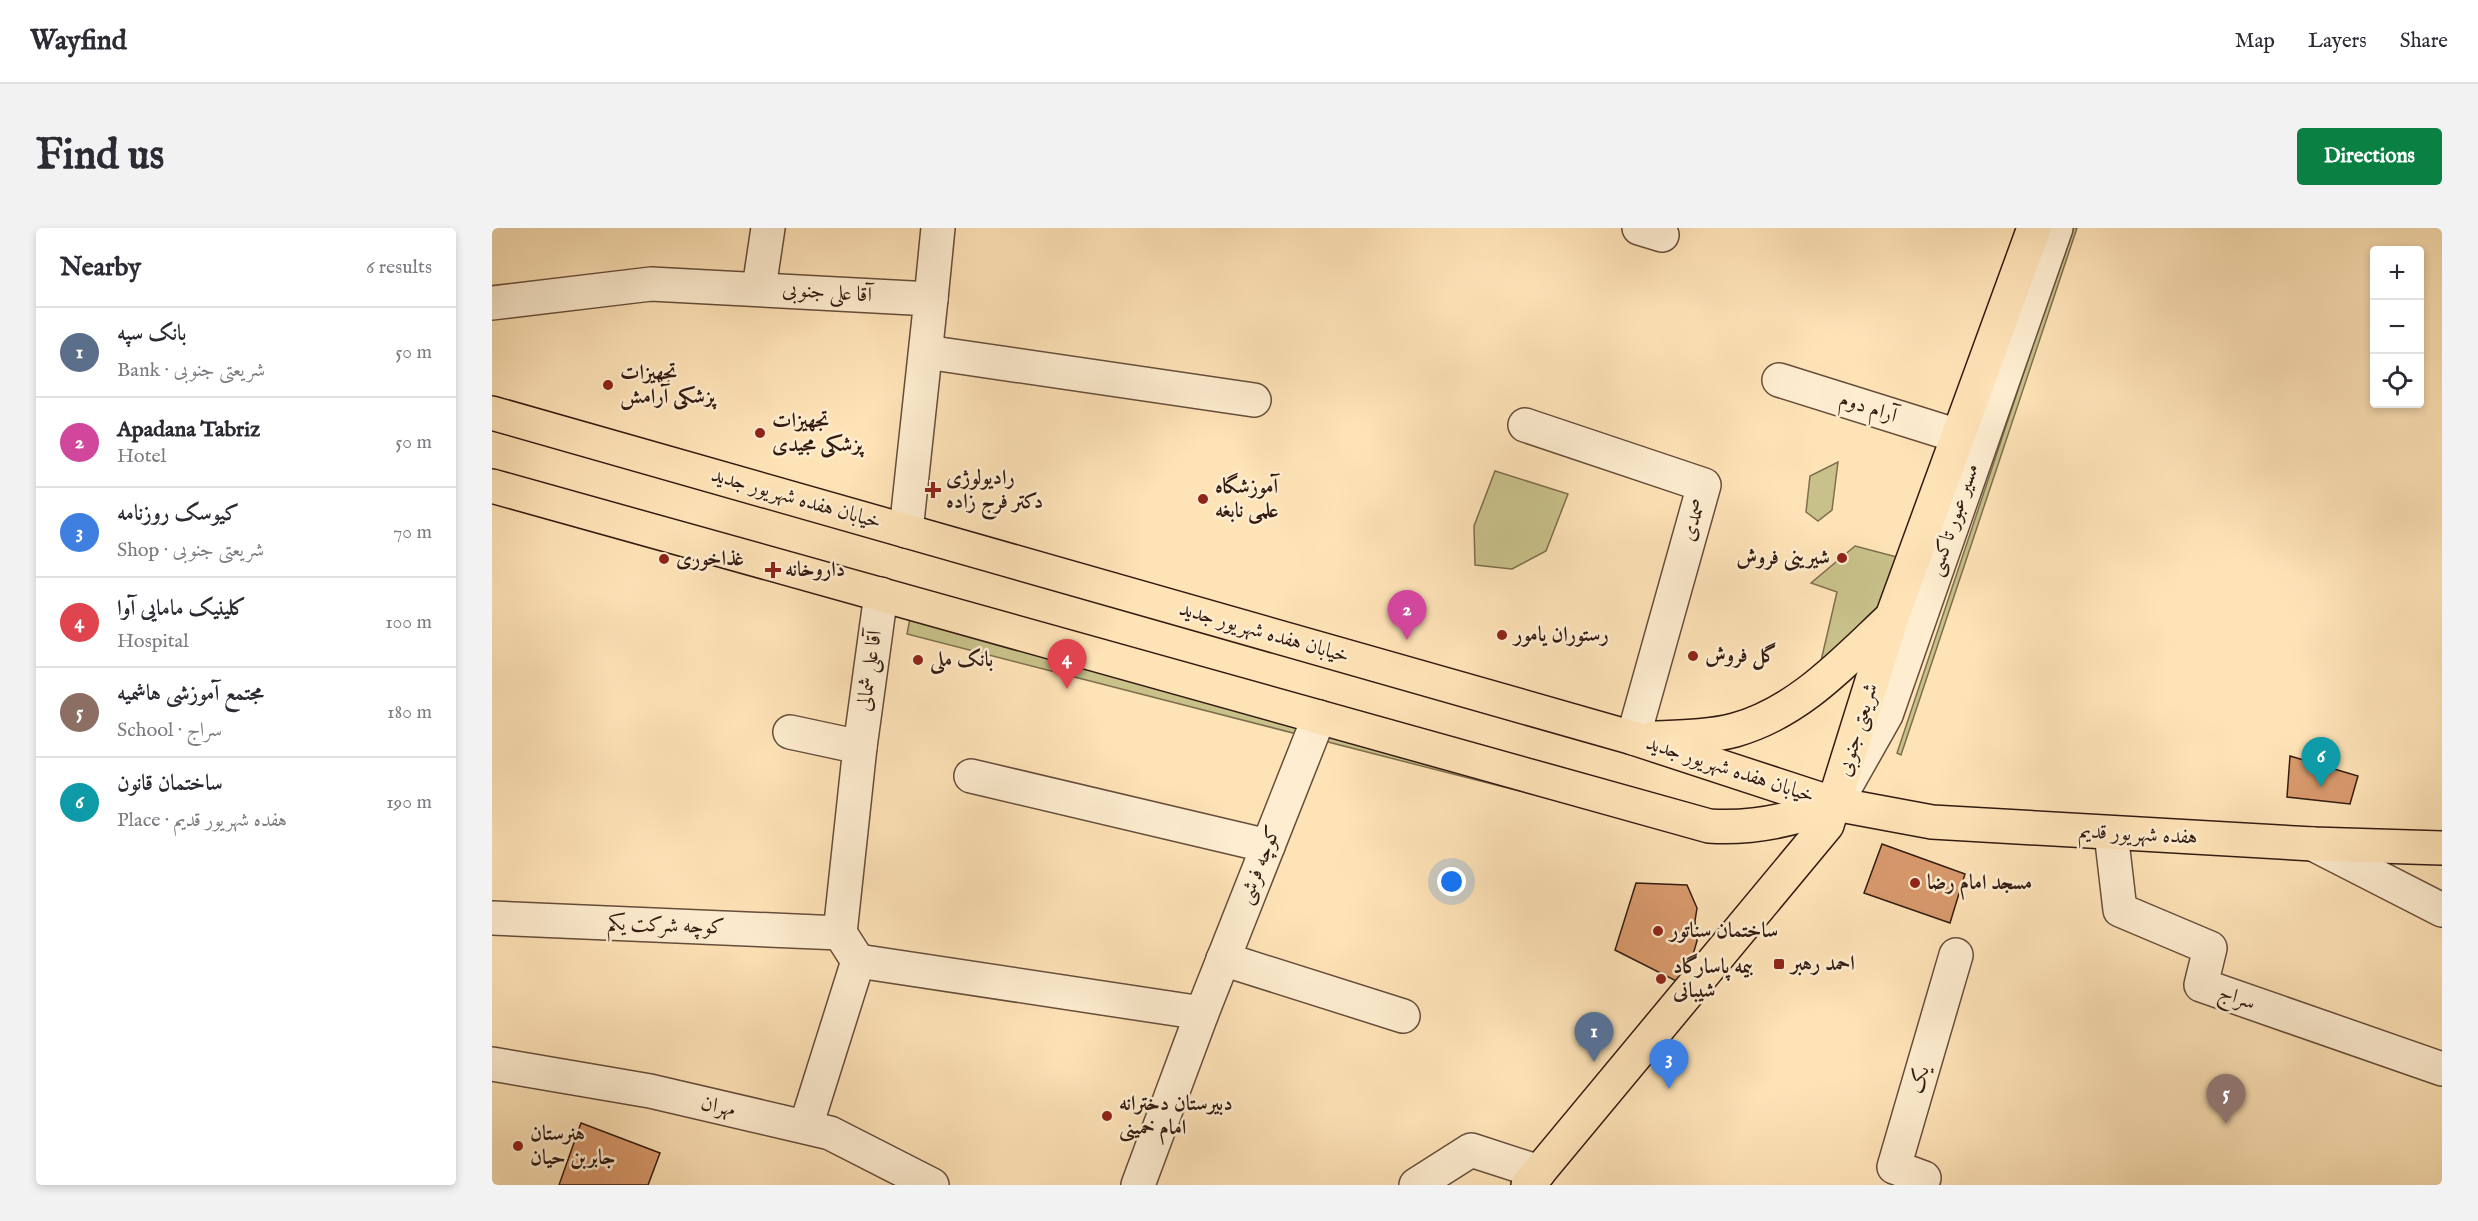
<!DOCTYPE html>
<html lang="en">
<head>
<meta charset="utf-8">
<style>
	:root { --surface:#fff; --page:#f2f2f3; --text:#2b2b33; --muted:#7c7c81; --line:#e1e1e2; --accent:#0b8043 }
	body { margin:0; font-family:"IM FELL English",Amiri,serif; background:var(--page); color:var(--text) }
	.controls { position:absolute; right:18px; top:18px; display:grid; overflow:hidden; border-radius:6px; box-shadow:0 3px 9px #0003 }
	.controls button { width:54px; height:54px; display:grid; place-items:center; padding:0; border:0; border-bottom:2px solid var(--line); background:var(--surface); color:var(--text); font:30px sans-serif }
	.you { position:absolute; left:960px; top:654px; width:21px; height:21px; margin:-15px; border:4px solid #fff; border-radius:50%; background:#1a73e8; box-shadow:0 0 0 9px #1a73e833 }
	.badge { display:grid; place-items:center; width:39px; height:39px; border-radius:50%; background:var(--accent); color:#fff; font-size:20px; font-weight:700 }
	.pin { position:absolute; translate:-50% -50px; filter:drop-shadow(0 2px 3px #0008) }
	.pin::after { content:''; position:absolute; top:32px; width:21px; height:18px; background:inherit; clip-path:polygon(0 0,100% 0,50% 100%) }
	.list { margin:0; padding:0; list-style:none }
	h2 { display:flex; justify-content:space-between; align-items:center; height:78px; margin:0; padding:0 24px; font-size:26px }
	h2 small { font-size:20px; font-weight:400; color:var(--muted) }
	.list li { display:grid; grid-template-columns:39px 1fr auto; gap:18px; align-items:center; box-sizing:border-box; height:90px; padding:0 24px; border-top:2px solid var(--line) }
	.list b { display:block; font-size:22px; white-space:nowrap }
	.list p { margin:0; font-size:20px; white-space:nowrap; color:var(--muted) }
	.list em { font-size:20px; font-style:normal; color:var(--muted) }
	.icon { flex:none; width:33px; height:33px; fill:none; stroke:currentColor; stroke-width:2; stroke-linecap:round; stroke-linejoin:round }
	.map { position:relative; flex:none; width:1950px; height:957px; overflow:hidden; border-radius:6px }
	header { display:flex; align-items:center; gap:36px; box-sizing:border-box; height:84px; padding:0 30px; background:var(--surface); border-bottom:2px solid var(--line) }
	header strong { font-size:28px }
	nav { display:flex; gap:33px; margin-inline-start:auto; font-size:21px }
	.intro { display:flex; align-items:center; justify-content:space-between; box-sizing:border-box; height:144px; padding:0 36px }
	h1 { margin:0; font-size:42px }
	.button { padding:15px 27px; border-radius:6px; background:var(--accent); color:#fff; font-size:21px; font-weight:700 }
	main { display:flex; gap:36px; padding:0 36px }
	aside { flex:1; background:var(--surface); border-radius:6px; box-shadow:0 3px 9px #0003 }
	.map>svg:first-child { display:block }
	.green { fill:#c8c189; stroke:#7e6e4e; stroke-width:1.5 }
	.building { fill:#d99a6c; stroke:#331b12; stroke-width:1.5 }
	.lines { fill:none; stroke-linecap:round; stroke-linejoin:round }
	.minor-casing { stroke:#664d3b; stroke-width:36 }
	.major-casing { stroke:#331b12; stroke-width:36 }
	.minor { stroke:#feedd0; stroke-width:33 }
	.major { stroke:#fee3b7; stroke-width:33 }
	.poi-dot { fill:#8f2418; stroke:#feedd0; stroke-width:2 }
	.labels { text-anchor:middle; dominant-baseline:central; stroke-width:5; stroke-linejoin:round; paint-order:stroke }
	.street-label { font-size:21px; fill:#331b12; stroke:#feedd0 }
	.poi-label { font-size:21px; font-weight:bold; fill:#331b12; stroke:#feedd0; text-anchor:start }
</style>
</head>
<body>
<header>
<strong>Wayfind</strong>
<nav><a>Map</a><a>Layers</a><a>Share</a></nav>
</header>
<div class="intro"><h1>Find us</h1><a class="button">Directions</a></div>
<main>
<aside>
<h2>Nearby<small>6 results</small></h2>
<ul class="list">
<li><span class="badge" style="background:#5c6f8a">1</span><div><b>بانک سپه</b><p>Bank · شریعتی جنوبی</p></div><em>50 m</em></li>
<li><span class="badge" style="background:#d1479c">2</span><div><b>Apadana Tabriz</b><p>Hotel</p></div><em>50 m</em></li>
<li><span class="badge" style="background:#3f7fe0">3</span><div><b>کیوسک روزنامه</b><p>Shop · شریعتی جنوبی</p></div><em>70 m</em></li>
<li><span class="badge" style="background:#e0444e">4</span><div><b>کلینیک مامایی آوا</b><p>Hospital</p></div><em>100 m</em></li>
<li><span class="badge" style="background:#8d6e63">5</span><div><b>مجتمع آموزشی هاشمیه</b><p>School · سراج</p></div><em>180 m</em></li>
<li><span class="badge" style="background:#0f9aa8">6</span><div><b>ساختمان قانون</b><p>Place · هفده شهریور قدیم</p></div><em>190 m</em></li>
</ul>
</aside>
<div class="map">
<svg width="1950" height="957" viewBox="0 0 1950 957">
	<rect width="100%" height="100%" fill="#fee3b7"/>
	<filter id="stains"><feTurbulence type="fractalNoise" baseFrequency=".00333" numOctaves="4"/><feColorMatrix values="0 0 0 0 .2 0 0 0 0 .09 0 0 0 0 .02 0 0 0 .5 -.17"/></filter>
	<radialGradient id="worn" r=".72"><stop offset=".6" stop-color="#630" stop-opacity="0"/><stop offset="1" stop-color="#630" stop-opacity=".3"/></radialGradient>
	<g class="green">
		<path d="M1580 0H1585L1409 527 1405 525Z"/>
		<path d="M1346 234 1340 282 1326 293 1314 284 1318 248Z"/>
		<path d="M1003 243 1076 266 1054 323 1020 341 983 337 982 298Z"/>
		<path d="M1363 318 1420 333 1400 389 1326 446 1345 364 1319 355Z"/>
		<path d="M420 380 1183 603 415 406Z"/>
	</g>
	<g class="building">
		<path d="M1798 528 1866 548 1858 576 1795 569Z"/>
		<path d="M1390 616 1473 646 1458 695 1372 665Z"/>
		<path d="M1144 655 1195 657 1205 680 1203 693 1205 713 1192 757 1123 722Z"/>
		<path d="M89 895 168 925 156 957H67Z"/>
	</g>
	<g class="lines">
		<defs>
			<g id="minor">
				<path d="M1147 0 1170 7"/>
				<path d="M267 60 276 0"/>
				<path d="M439 71 446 0"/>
				<path d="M0 75 159 56 439 71 414 303"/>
				<path d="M434 124 762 172"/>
				<path d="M1287 152 1466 208"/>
				<path d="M1033 197 1212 257 1141 510"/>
				<path d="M298 504 368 519 348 705 366 733 710 785"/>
				<path d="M368 519 389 366"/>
				<path d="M479 548 776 618"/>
				<path d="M1355 556 1394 487 1564 0"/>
				<path d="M1619 605 1628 682 1718 720 1709 757 1950 841"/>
				<path d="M1821 616 1950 682"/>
				<path d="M0 690 348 705"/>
				<path d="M731 731 911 788"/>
				<path d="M0 836 158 863 338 905 440 957"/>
				<path d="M314 898 366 733"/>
				<path d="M646 957 710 785 827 489"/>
				<path d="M924 957 979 922 1047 944"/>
				<path d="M1429 957 1432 950 1402 939 1464 727"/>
			</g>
			<g id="major">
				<path d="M0 185 1141 510 1343 576 1440 594 1821 616 1950 620"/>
				<path d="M0 258 1217 598C1261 601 1302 592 1343 576"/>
				<path d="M1160 510C1186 509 1217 509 1243 502 1307 484 1352 434 1399 390"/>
				<path d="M1036 957 1335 597 1400 389 1542 0"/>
			</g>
		</defs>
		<use href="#minor" class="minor-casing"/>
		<use href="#major" class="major-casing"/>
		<use href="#minor" class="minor"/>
		<use href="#major" class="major"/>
	</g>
	<g class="poi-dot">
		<circle cx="116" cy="157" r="6"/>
		<circle cx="268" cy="205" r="6"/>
		<path d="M438 253h6v6h6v6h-6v6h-6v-6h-6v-6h6z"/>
		<circle cx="711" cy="271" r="6"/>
		<circle cx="1350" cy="330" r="6"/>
		<circle cx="172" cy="331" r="6"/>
		<path d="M278 333h6v6h6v6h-6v6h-6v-6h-6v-6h6z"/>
		<circle cx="1010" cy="407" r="6"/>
		<circle cx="1201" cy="428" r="6"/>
		<circle cx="426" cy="432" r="6"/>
		<circle cx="1423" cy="655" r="6"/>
		<circle cx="1166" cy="703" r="6"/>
		<rect x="1281" y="730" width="12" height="12" rx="3"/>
		<circle cx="1169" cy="751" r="6"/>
		<circle cx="615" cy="888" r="6"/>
		<circle cx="26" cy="918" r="6"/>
	</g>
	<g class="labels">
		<g class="street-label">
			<text transform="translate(335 65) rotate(4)">آقا علی جنوبی</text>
			<text transform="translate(1376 180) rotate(18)">آرام دوم</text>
			<text transform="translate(304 271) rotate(16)">خیابان هفده شهریور جدید</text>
			<text transform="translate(1202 292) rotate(-74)">صمدی</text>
			<text transform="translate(1462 292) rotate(-71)">مسیر عبور تاکسی</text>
			<text transform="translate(772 405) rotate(16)">خیابان هفده شهریور جدید</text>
			<text transform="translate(378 443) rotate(-82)">آقا علی شمالی</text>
			<text transform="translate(1366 502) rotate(-73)">شریعتی جنوبی</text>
			<text transform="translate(1238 542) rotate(18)">خیابان هفده شهریور جدید</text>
			<text transform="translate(1646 607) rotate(3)">هفده شهریور قدیم</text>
			<text transform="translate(768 637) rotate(-68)">کوچه فرشی</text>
			<text transform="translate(174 698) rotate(2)">کوچه شرکت یکم</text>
			<text transform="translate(1745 770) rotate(19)">سراج</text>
			<text transform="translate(1428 852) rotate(-74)">یک</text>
			<text transform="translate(226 879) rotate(13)">مهران</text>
		</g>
		<g class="poi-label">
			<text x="128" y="145">تجهیزات<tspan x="128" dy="24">پزشکی آرامش</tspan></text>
			<text x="280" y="193">تجهیزات<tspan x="280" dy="24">پزشکی مجیدی</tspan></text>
			<text x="454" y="250">رادیولوژی<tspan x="454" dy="24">دکتر فرج زاده</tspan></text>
			<text x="723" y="259">آموزشگاه<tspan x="723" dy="24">علمی نابغه</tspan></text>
			<text x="1338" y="330" text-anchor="end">شیرینی فروش</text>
			<text x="184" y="331">غذاخوری</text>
			<text x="293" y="342">داروخانه</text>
			<text x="1022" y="407">رستوران یامور</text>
			<text x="1213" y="428">گل فروش</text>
			<text x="438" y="432">بانک ملی</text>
			<text x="1435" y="655">مسجد امام رضا</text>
			<text x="1178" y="703">ساختمان سناتور</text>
			<text x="1299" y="736">احمد رهبر</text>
			<text x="1181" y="739">بیمه پاسارگاد<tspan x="1181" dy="24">شیبانی</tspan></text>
			<text x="627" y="876">دبیرستان دخترانه<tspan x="627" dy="24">امام خمینی</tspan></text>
			<text x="38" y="906">هنرستان<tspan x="38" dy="24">جابربن حیان</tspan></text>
		</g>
	</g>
	<rect width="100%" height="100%" filter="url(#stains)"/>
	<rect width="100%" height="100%" fill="url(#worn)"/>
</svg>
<div class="controls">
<button>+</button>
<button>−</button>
<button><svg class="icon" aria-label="locate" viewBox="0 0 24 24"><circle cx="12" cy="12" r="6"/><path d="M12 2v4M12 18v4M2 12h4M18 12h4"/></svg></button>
</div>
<div class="you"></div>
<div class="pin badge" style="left:1102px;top:834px;background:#5c6f8a">1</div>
<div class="pin badge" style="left:915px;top:412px;background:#d1479c">2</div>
<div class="pin badge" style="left:1177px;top:861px;background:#3f7fe0">3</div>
<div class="pin badge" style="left:575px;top:461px;background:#e0444e">4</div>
<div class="pin badge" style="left:1734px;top:896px;background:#8d6e63">5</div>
<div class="pin badge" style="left:1829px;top:559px;background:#0f9aa8">6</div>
</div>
</main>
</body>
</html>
